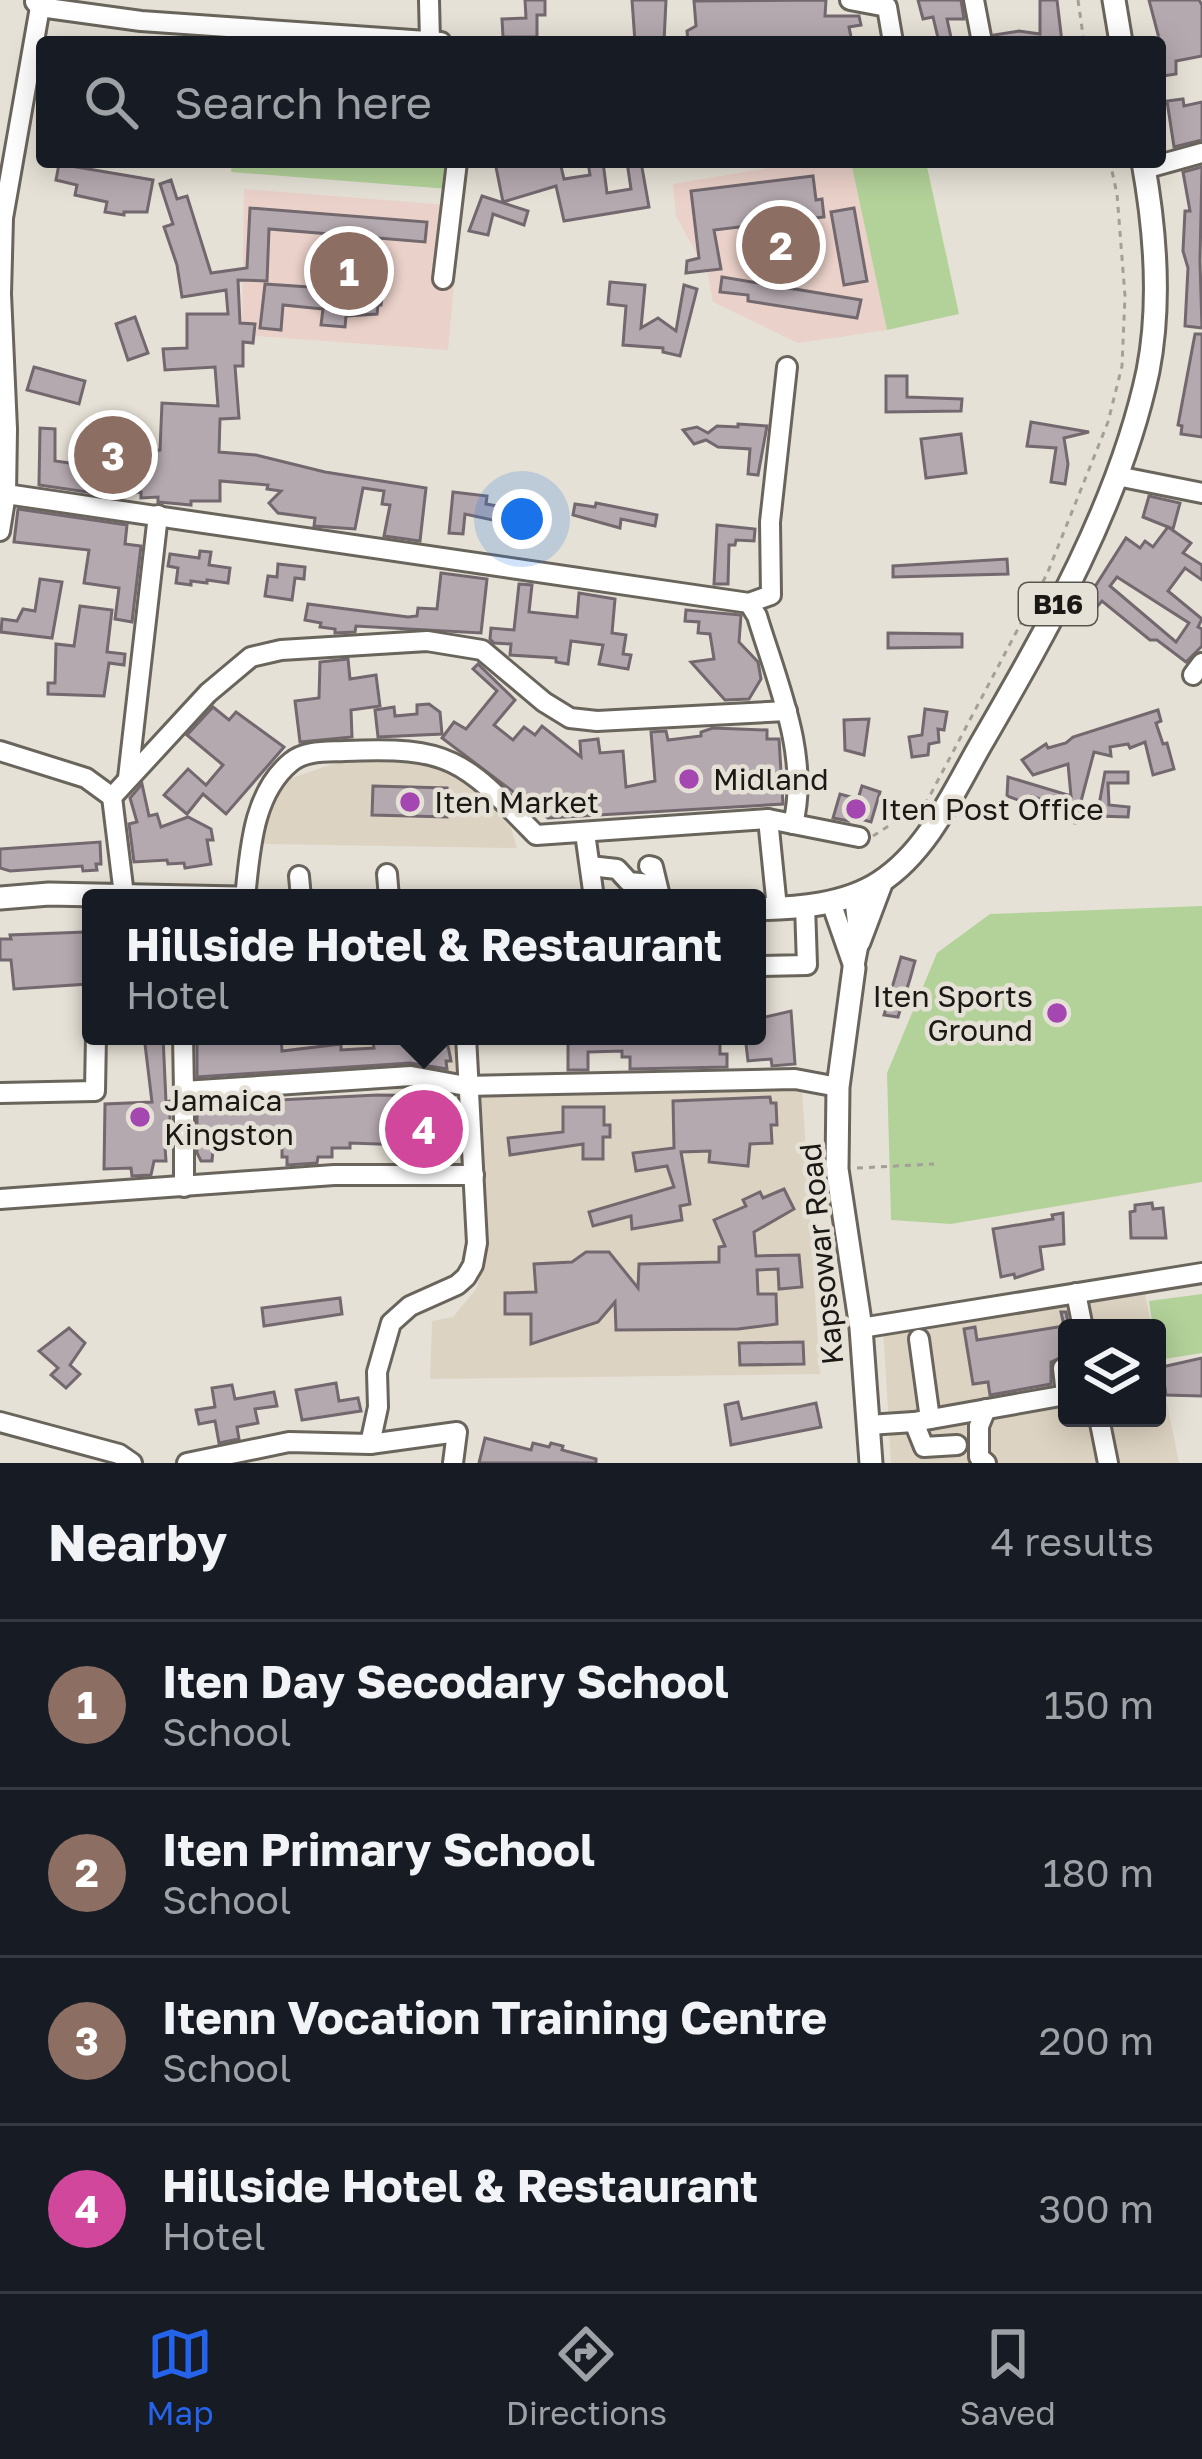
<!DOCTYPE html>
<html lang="en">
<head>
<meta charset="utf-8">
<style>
	:root { --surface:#171b24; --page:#20242c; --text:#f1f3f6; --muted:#9ea1a6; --line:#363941; --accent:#2563eb }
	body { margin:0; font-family:"Golos Text",sans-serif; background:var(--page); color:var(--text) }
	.controls { position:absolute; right:36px; bottom:36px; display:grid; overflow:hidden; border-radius:12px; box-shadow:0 6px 30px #0003 }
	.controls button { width:108px; height:108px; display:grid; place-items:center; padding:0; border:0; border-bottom:3px solid var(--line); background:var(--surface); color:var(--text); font:60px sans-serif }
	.you { position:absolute; left:522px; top:519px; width:42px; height:42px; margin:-30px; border:9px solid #fff; border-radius:50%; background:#1a73e8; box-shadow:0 0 0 18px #1a73e833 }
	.badge { display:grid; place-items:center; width:78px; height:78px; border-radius:50%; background:var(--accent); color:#fff; font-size:39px; font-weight:700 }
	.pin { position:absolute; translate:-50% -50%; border:6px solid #fff; box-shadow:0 3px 12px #0006 }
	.popup { position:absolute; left:82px; top:889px; width:684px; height:156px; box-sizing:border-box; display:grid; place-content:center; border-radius:12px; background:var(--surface); filter:drop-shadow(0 3px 9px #0005); font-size:39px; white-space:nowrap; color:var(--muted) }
	.popup b { font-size:45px; color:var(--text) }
	.popup::after { content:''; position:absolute; left:50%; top:100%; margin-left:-24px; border:24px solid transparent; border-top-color:var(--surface) }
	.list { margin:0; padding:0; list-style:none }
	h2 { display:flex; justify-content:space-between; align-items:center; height:156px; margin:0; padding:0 48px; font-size:51px }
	h2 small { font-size:39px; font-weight:400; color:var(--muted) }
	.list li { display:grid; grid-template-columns:78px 1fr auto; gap:36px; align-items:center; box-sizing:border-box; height:168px; padding:0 48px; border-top:3px solid var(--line) }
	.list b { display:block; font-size:45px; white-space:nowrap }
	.list p { margin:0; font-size:39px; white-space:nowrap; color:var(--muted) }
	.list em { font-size:39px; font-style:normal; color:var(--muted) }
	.icon { flex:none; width:66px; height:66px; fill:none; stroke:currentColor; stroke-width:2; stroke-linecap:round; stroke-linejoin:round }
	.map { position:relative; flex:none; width:1202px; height:1463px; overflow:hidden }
	.search { position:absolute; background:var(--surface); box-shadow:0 6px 30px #0003; left:36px; right:36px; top:36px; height:132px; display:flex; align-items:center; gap:30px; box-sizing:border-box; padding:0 42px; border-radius:12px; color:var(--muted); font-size:45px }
	.sheet { height:828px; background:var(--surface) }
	nav { display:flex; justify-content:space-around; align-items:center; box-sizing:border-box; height:168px; border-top:3px solid var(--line); background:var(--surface); font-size:33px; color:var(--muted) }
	nav a { display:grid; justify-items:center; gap:6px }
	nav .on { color:var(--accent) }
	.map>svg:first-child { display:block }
	.built { fill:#ddd3c2 }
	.education { fill:#ead1c9 }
	.green { fill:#b3d29a }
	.building { fill:#b4a9af; stroke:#72686e; stroke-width:3; fill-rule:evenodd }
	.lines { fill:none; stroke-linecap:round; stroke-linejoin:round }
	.minor-casing { stroke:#6a655c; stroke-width:24 }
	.major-casing { stroke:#6a655c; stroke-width:27 }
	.path { stroke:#a4a097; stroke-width:3; stroke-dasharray:6 6; stroke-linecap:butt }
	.minor { stroke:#fff; stroke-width:18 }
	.major { stroke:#fff; stroke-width:21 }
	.poi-dot { fill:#a447b1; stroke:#e6e1d6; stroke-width:4.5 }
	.labels { text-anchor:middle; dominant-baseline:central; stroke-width:9; stroke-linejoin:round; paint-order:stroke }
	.shield { fill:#e6e1d6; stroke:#58554f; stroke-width:3 }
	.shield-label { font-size:27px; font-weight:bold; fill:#1b1915 }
	.poi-label { font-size:30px; fill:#1b1915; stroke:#e6e1d6; text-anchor:start }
	.street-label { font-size:30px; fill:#1b1915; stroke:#e6e1d6 }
</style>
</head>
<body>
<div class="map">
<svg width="1202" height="1463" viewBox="0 0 1202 1463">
	<rect width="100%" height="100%" fill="#e6e1d6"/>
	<g class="built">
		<path d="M397 762 430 764 475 789 511 828 517 848 263 844 262 834 274 791 289 779 335 763Z"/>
		<path d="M263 1036H456L459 1076 265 1083Z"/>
		<path d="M802 1089 820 1374 430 1379 432 1321 453 1317 477 1288 489 1241 477 1096Z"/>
		<path d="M1145 1294 1152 1328H1067V1418H1157V1353L1179 1463H891L883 1327Z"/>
	</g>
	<g class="education">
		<path d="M805 162H851L887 330 798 343 713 302 708 274 676 216 673 184Z"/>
		<path d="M244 189 461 206 448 350 242 335Z"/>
	</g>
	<g class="green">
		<path d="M232 162H451L449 189 231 172Z"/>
		<path d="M851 162H926L959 314 887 330Z"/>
		<path d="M1202 906V1182L951 1224 891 1220 887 1073 937 953 990 914Z"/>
		<path d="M1202 1294V1353L1158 1360 1157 1328H1153L1149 1301Z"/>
	</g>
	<g class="building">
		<path d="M525 0H545V15H537V37H503L502 19 526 18Z"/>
		<path d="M632 0H666L664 42H635Z"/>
		<path d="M826 0 825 16H859L861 25 849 27 852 42H688L687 31 696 26 694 1Z"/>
		<path d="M918 0H961L964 19H947L952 42H939L933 17 923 19Z"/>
		<path d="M1040 0H1057L1062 42H995L994 35 1019 31 1040 34Z"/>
		<path d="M1149 0H1199L1202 5V56L1176 61V74L1163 76 1160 42Z"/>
		<path d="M1183 99 1184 106 1202 102V140L1174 147 1167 101Z"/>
		<path d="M495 162H560L564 179 590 175 588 162H603L607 193 631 189 627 162H641L649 207 564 221 556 186 503 202Z"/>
		<path d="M59 164 153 180 147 212H124V215L105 212 107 202 75 195 77 185 56 180Z"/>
		<path d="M1202 167 1200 261 1202 328 1185 326 1188 268 1183 251 1185 211H1190L1183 172Z"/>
		<path d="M813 176 816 200 822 199 824 217 714 230 721 269 686 273 687 261 699 258 691 191Z"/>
		<path d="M171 180 177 199 187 196 211 273 247 268 250 208 427 222 425 242 269 229 267 281 238 280 240 323 255 324 253 343 243 342V366H235L239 418 220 419 219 452 256 455 325 472 426 488 420 541 384 536 390 505 382 504 384 491 363 488 355 529 314 526 315 518 278 513 269 503 281 491 267 489 268 485 220 481V501H191V505L158 502V497L141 498V492L101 494 39 485 40 428 55 429V461L92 466 91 455 160 450 162 403 218 406 215 367 165 370 163 349 187 348V314H228L226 290 182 297 177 265 164 227 173 224 160 184Z"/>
		<path d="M482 196 528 211 524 225 493 214 488 235 469 231Z"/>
		<path d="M854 208 867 281 844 285 831 212Z"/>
		<path d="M722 277 861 300 857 318 748 301V295L720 292Z"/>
		<path d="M610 282 645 285 641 328 658 318 676 331 684 285 697 289 680 356 663 352V348L623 345 626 306 608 304Z"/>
		<path d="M265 284 383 292 381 305H378L377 314 346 316 345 327 321 325 323 309 283 305 281 330 260 328Z"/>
		<path d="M135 317 148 353 128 360 116 324Z"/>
		<path d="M1195 334H1202V437L1181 434 1182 426 1178 425Z"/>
		<path d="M34 367 85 381 79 404 27 390Z"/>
		<path d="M886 376H907V397L962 399 961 411 886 412Z"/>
		<path d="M1031 422 1089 432 1064 438 1068 464 1065 484 1051 482 1056 448 1027 446Z"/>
		<path d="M738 424 767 426 758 475 748 474 750 449 718 447 706 440 694 444 683 430 697 427 708 433 717 426 738 427Z"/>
		<path d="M961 434 966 473 926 478 921 439Z"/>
		<path d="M453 492 487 496 486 504 509 508 512 493 529 496 525 527 465 514 463 534 449 533Z"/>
		<path d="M1149 496 1180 503 1173 529 1168 527 1191 543 1183 553 1202 565V580L1185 568 1168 591 1202 619 1198 627 1202 629V646L1186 662 1157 640H1150L1102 601 1082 624 1075 618 1126 538 1140 548 1145 541 1153 547 1168 527 1143 517ZM1117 577 1189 623 1176 642 1110 586Z"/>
		<path d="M596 503 657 515 655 526 621 519 620 528 573 515 575 504 595 507Z"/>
		<path d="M18 509 127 525 125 544 141 546 132 622 115 619 119 588 84 583 89 550 14 542Z"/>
		<path d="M717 525 755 529 754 541 736 540 735 545H729L728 584H714Z"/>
		<path d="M200 551 211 552 209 565 230 568 228 583 207 580V583L191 581V585L176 583 178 568 168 566 170 554 199 558Z"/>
		<path d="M1007 559 1008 574 893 577V566Z"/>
		<path d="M278 564 305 567 304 579 295 578 292 600 265 596 268 576 277 577Z"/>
		<path d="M441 573 487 579 481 633 356 626 355 632 335 633V629L320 627 321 623 305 620 308 604 408 617 417 616 418 608 437 609Z"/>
		<path d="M40 579 62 582 52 638 1 632 2 619 17 621 23 609 35 611Z"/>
		<path d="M519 584 532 585 529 612 577 617 579 593 615 599 612 633 626 635 623 654 631 655 628 669 599 664 603 645 571 641 568 664 556 662V658L510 655 511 644 494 643 490 639 491 628 514 630Z"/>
		<path d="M80 606 112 610 107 652 125 654 124 665 109 663 104 696 48 694V683H55L56 644 74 646Z"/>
		<path d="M686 610 741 615 739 642 758 662 761 679 749 699 725 700 691 662 714 659 710 634 698 633 699 622 685 621Z"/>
		<path d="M888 633 962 634V647L888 648Z"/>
		<path d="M348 659 350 679 376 675 380 706 351 710 352 737 300 742 295 701 319 698 320 662Z"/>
		<path d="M478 664 515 700 494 725 513 740 524 727 535 735 542 726 581 757 580 741 598 739 600 753 623 751 626 787 655 781 651 732 666 731 668 740 701 736V732L713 728 767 730V739H779L783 804 548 818 442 738 454 722 466 729 497 691 473 669Z"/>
		<path d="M429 704 440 712 442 734 378 737 375 710 394 707 395 716 417 714V705Z"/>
		<path d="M213 707 229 720 236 712 284 747 226 814 203 794 187 814 164 795 188 769 206 785 223 765 187 735Z"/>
		<path d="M925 709 947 712 944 730 938 729 939 742 929 744 928 755 912 757 909 737 922 735Z"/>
		<path d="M1158 710 1161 721 1156 723 1163 744 1167 743 1174 769 1153 775 1145 742 1130 748 1128 744 1110 747 1111 756 1094 752 1075 824 1072 810 1031 796 1029 804 1007 796 1008 777 1071 796 1068 764 1033 775 1022 760 1046 744 1048 748 1066 743 1073 737Z"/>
		<path d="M869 719 864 755 845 750 844 720Z"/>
		<path d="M1105 772H1128V783H1108L1109 805 1129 807 1128 817 1097 816Z"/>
		<path d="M142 784 149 816 157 814 161 827 188 817 211 829 213 840H207L211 864 185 868 184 863 168 864 167 860 134 862 129 824 137 822 130 798Z"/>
		<path d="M373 786 447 788V817L372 815Z"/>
		<path d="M862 786 880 792 871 822 850 816 849 821 833 818 840 794 858 799Z"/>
		<path d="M100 842 101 864H96L97 870 83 871 82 866 10 871 0 868V849Z"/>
		<path d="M85 932 91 934V948L86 952 88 984 14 989 11 960H0V939H11L10 935Z"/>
		<path d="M901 957 915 961 910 979 898 1017 884 1015Z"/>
		<path d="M791 1011 795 1064 772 1066 771 1059 748 1061 745 1036H757V1019Z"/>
		<path d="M144 1036H163L166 1102 170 1101V1147H165L166 1161H154L151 1175 132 1176 131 1168 104 1169 105 1104 152 1102Z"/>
		<path d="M197 1036H281L282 1051 341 1044V1050L374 1048 372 1036H446L451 1061H446L447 1069 410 1063 197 1077Z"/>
		<path d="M568 1036H710V1041H720V1054H727V1067L630 1069V1057H622V1051L588 1052V1070H568Z"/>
		<path d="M377 1095 443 1096V1158H407V1145L350 1143V1148H332V1157H318L317 1163 287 1165V1157H282V1135L214 1139 212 1161H201L197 1153V1104Z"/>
		<path d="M770 1097 771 1103H776L777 1125H771L772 1143 750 1144 748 1166 709 1162 710 1151 681 1152 690 1204 680 1206 682 1220 632 1229 631 1216 593 1226 589 1212 674 1187 667 1166 636 1171 633 1153 674 1148 673 1101Z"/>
		<path d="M563 1107H604V1125H610V1137H603V1159H583V1144L510 1155 508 1138 563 1132Z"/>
		<path d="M784 1189 794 1209 754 1232 756 1256 799 1255 802 1287 779 1289 778 1269 757 1270 758 1294H776L777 1324 738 1329 616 1330 615 1302 598 1322 531 1344V1314H505V1293L536 1292 534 1264 572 1262 586 1252H609L638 1288 639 1264 719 1262V1247L725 1246 714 1220 746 1206 743 1200 760 1192 763 1198Z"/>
		<path d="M1152 1203 1153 1209 1163 1208 1166 1238H1131L1130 1212 1135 1211V1205Z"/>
		<path d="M1063 1213 1064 1244 1040 1247 1043 1269 1015 1278 1014 1274 1001 1277 993 1229 1053 1219 1052 1215Z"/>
		<path d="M340 1298 342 1314 264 1326 262 1308Z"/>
		<path d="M1061 1312H1066L1069 1328 1067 1355 1051 1362V1384L990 1395 988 1382 973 1384 964 1329 975 1327 977 1340 1064 1326Z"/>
		<path d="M69 1328 85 1343 70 1365 80 1374 66 1388 51 1375 58 1368 39 1351Z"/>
		<path d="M803 1342 804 1364 740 1365 739 1343Z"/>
		<path d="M1202 1358V1396L1166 1395 1162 1367Z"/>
		<path d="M336 1383 339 1401 358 1398 361 1411 302 1420 296 1390Z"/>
		<path d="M232 1385 235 1399 274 1392 277 1406 255 1409 258 1423 237 1427 239 1439 219 1443 215 1421 199 1424 196 1410 215 1407 212 1388Z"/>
		<path d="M738 1402 742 1419 816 1403 821 1427 731 1445 725 1405Z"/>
		<path d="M485 1438 531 1450 533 1443 549 1447 551 1443 563 1446 562 1450 596 1459V1463H479Z"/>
	</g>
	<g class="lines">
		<defs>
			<g id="minor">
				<path d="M429 0 430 41"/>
				<path d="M850 0 887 7 893 42"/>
				<path d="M974 0 982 42"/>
				<path d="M35 2 40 7 141 21 441 42"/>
				<path d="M1144 169 1202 153"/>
				<path d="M443 279 457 162"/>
				<path d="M1117 476 1202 493"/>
				<path d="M6 494 749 603 757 616C777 682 810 756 793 824"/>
				<path d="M0 531 6 494 7 429 1 294 3 218 40 7"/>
				<path d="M749 603 771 595 770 522 787 367"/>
				<path d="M1193 675 1202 663"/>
				<path d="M0 751 86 778 112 797 124 895"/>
				<path d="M128 778 158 515"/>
				<path d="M112 797 208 693 251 657 281 650 427 641 482 650 544 702 570 718 597 721 787 711"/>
				<path d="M768 819 777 908"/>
				<path d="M585 833 594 898"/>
				<path d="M590 866 617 869 629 882 650 884 660 898"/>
				<path d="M649 866 653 867 659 892"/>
				<path d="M387 874 389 898"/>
				<path d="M299 876 301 898"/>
				<path d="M245 898C250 852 252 794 291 762 305 750 328 752 345 751 452 746 464 761 536 835L768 819 859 837"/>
				<path d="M831 902 854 968"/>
				<path d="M757 966 807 965 805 905"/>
				<path d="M854 968 859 942 854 895"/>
				<path d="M183 1036 184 1091 411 1076 466 1086 795 1079 838 1087"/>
				<path d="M0 1093 95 1091 96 1036"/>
				<path d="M184 1187V1091"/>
				<path d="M0 1199 334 1175H474"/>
				<path d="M1076 1293 1083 1328"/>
				<path d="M861 1328 1202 1273"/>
				<path d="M919 1339 930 1419"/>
				<path d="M1099 1418 1108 1463"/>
				<path d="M0 1422 119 1454 132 1463"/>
				<path d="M914 1422 924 1447 957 1445"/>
				<path d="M868 1425 914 1422 1066 1395 1063 1368"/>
				<path d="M370 1444 457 1432 453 1463"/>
				<path d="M187 1463 289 1442 370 1444 378 1407 377 1372 391 1323 410 1306 457 1285 466 1277 473 1265 477 1243 466 1036"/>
				<path d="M986 1463 979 1457V1426L986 1409"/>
			</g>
			<g id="major">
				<path d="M1114 0 1121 42"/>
				<path d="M0 898 49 894 238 898"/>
				<path d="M757 909C798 908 845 905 880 882 928 851 954 791 981 744 1048 628 1120 503 1148 371 1161 304 1155 228 1143 162"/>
				<path d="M859 942 882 881"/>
				<path d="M854 968 838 1087 837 1169 861 1328 871 1463"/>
			</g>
		</defs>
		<use href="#minor" class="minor-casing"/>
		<use href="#major" class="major-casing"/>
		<g class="path">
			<path d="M1078 0 1084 42"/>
			<path d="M873 836 927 801 1047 574 1108 422 1122 366 1125 296 1117 194 1110 162"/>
			<path d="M857 1168 934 1164"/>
		</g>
		<use href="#minor" class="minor"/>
		<use href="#major" class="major"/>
	</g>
	<g class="poi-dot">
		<circle cx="689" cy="779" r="12"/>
		<circle cx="410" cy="802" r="12"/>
		<circle cx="856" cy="809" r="12"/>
		<circle cx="1057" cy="1013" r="12"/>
		<circle cx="140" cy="1117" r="12"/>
	</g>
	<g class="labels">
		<rect class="shield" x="1019" y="583" width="78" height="42" rx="9"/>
		<g class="shield-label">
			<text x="1058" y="604">B16</text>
		</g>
		<g class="poi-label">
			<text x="713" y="779">Midland</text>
			<text x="434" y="802">Iten Market</text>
			<text x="880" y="809">Iten Post Office</text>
			<text x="1033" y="996" text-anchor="end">Iten Sports<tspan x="1033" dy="34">Ground</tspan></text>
			<text x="164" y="1100">Jamaica<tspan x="164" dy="34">Kingston</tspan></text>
		</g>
		<g class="street-label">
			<text transform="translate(821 1254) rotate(-96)">Kapsowar Road</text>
		</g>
	</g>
</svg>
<div class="controls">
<button><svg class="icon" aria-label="layers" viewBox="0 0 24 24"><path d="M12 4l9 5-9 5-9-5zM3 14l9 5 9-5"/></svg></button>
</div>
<div class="you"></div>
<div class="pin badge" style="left:349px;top:271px;background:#8d6e63">1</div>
<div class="pin badge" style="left:781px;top:245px;background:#8d6e63">2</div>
<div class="pin badge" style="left:113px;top:455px;background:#8d6e63">3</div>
<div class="pin badge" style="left:424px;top:1129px;background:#d1479c">4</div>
<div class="popup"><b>Hillside Hotel &amp; Restaurant</b>Hotel</div>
<div class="search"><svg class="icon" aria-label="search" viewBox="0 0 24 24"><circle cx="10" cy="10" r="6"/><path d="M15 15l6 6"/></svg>Search here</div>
</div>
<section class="sheet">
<h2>Nearby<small>4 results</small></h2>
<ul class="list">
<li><span class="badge" style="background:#8d6e63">1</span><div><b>Iten Day Secodary School</b><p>School</p></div><em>150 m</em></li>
<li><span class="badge" style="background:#8d6e63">2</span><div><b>Iten Primary School</b><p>School</p></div><em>180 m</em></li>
<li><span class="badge" style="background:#8d6e63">3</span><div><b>Itenn Vocation Training Centre</b><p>School</p></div><em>200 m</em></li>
<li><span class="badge" style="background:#d1479c">4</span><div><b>Hillside Hotel &amp; Restaurant</b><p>Hotel</p></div><em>300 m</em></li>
</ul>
</section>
<nav>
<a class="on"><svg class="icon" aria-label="map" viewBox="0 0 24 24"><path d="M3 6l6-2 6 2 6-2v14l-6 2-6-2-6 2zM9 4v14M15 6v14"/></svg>Map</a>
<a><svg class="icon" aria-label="directions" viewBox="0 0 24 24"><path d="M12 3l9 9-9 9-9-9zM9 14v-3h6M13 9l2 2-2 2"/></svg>Directions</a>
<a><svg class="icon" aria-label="saved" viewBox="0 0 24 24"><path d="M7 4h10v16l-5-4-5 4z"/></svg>Saved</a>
</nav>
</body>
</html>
